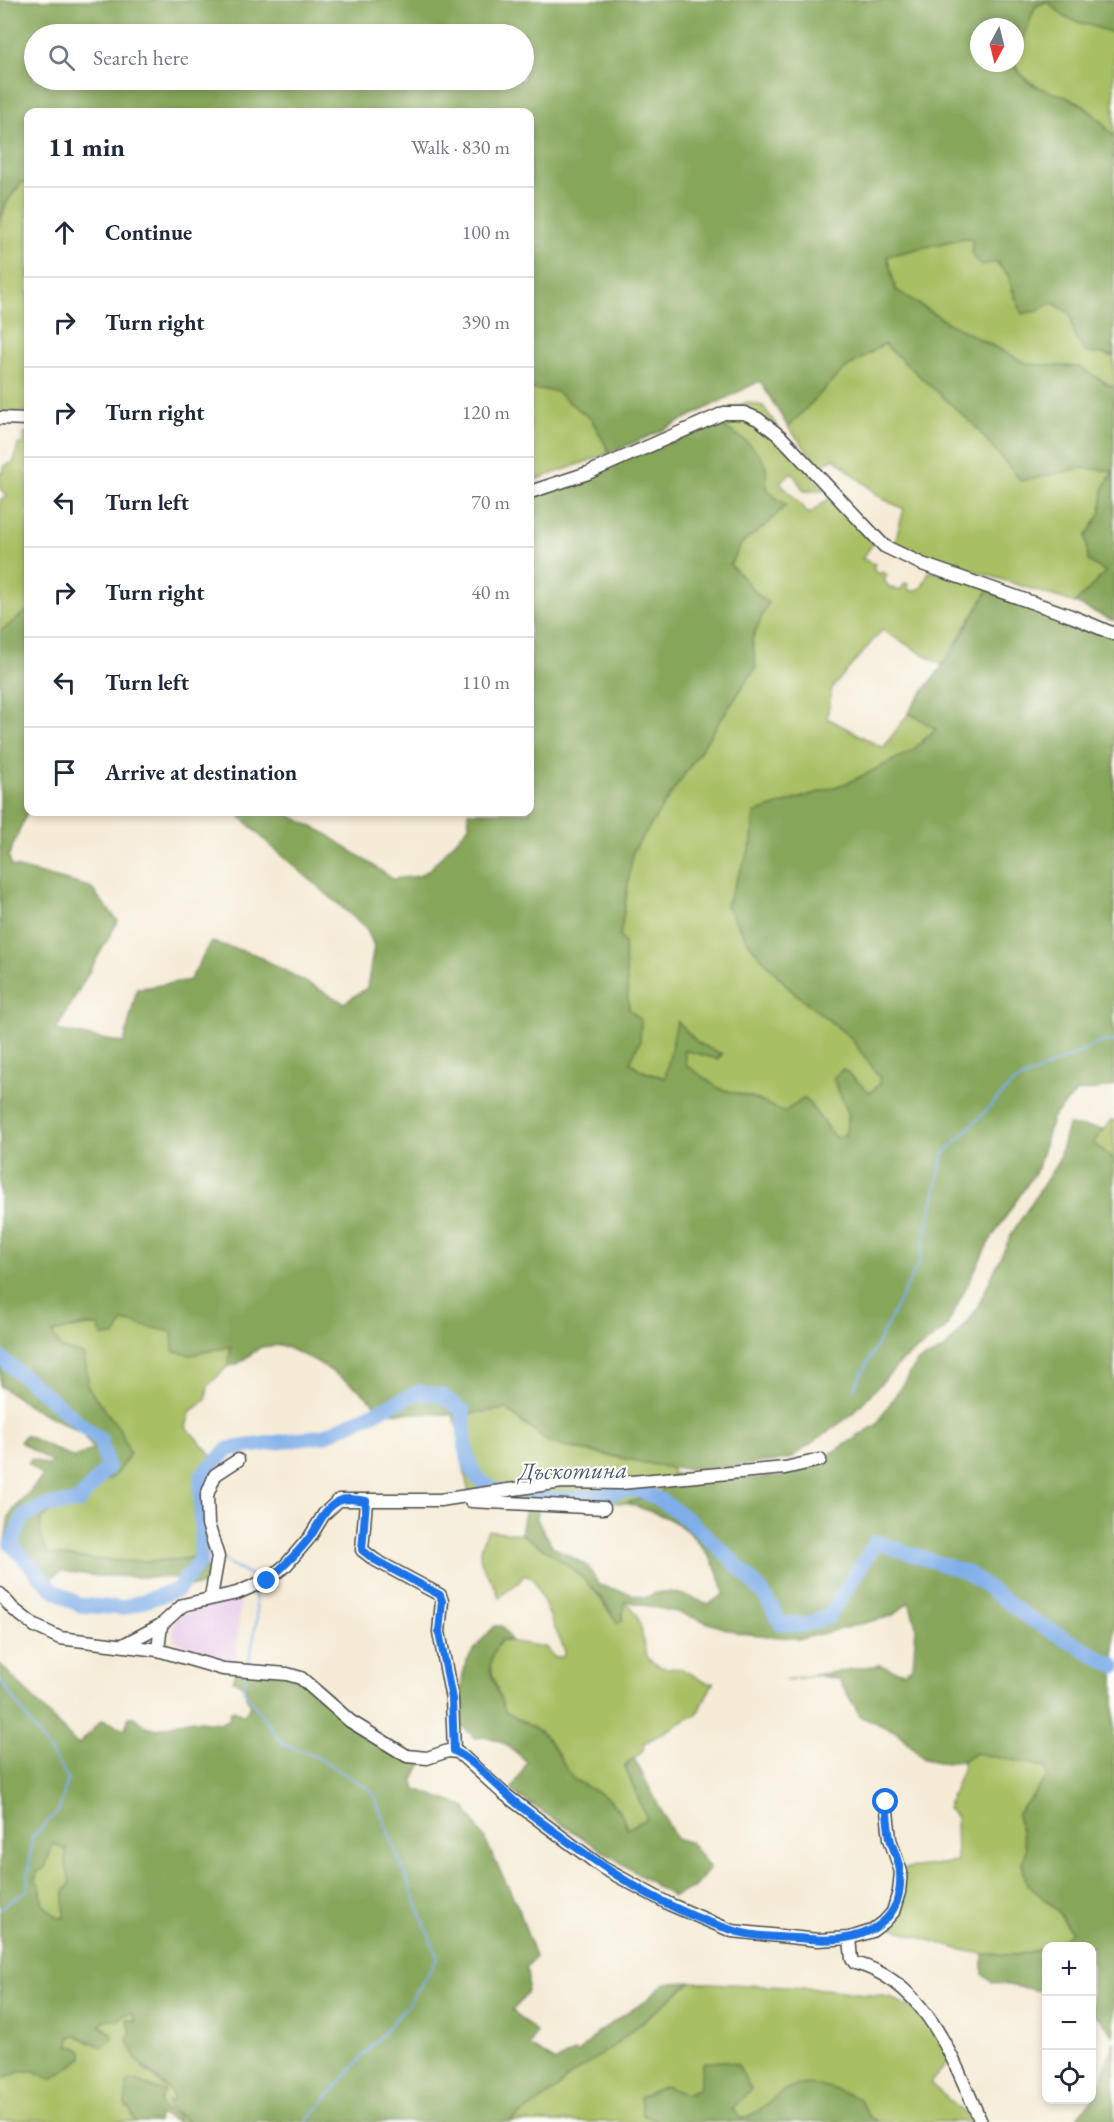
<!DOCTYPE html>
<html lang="en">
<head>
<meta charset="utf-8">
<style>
	:root { --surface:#fff; --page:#f2f2f3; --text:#1f2937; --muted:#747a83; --line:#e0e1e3 }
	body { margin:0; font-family:"EB Garamond",serif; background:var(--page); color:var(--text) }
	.controls { position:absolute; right:18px; bottom:18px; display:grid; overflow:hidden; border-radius:12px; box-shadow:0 3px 9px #0003 }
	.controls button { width:54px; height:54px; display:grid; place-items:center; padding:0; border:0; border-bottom:2px solid var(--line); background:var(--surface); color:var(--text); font:30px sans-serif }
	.compass { position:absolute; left:970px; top:18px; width:54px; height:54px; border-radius:50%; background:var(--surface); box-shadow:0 3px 9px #0003; rotate:187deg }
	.stop { position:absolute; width:18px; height:18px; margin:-14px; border:4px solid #1a73e8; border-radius:50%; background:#fff }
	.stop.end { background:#1a73e8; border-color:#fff; box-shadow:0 2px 6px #0008 }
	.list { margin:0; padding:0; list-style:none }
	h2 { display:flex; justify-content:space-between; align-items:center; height:78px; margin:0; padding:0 24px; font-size:26px }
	h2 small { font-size:20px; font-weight:400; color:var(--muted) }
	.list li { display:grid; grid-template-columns:39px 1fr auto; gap:18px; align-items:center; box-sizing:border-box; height:90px; padding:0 24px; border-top:2px solid var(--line) }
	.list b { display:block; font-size:22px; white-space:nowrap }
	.list em { font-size:20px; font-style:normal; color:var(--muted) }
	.icon { flex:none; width:33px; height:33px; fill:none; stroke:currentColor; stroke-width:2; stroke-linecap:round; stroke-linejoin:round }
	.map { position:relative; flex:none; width:1114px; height:2122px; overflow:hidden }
	.search { position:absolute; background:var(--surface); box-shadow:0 3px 9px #0003; left:24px; top:24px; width:510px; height:66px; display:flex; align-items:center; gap:15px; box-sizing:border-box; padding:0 21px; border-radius:33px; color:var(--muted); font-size:22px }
	.panel { position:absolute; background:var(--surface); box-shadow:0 3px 9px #0003; left:24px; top:108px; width:510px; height:708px; border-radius:12px }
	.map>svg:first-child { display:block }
	.built { fill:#ead1ec }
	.green { fill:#a8bf64; stroke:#6a7548; stroke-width:1.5 }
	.forest { fill:#86a65a; stroke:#586842; stroke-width:1.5; fill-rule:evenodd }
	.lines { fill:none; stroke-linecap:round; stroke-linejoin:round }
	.stream { stroke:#7faee9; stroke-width:2 }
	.river { stroke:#7faee9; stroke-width:15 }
	.minor-casing { stroke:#494845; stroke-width:15 }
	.minor { stroke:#fff; stroke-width:12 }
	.route { stroke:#1a73e8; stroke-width:8 }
	.labels { text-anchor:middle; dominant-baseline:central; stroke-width:4.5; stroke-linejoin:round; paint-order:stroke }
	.water-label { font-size:24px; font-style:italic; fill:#48596e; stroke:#fdfcf7 }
</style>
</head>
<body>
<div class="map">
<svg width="1114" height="2122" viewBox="0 0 1114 2122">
	<rect width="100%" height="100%" fill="#fdfcf7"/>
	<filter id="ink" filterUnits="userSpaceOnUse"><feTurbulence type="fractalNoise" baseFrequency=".0167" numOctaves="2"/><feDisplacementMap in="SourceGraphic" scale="12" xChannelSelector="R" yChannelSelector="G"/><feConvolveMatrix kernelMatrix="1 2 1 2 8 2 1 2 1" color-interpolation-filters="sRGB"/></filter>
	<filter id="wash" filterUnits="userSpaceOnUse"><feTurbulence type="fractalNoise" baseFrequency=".008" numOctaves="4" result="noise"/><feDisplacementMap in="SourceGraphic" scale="24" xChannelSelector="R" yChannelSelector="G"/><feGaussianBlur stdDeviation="1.35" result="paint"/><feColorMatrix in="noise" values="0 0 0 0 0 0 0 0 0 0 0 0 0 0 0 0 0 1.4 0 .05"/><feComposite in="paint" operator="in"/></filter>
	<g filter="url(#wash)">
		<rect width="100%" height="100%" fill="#f5ebd6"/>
		<path class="built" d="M241 1593 236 1661 211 1658 174 1640 173 1627 177 1617Z"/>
		<g class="green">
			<path d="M1047 1 1066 18 1114 33V137L1100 120 1079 102 1048 92 1027 80 1014 65 1035 7Z"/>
			<path d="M28 182V412H0V223L6 203 21 183Z"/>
			<path d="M964 238 972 239 1008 275 1015 299 1038 311 1051 302 1070 313 1075 338 1110 357 1114 355V388L1080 367 1028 364 950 324 896 290 887 256Z"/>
			<path d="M884 344 974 425 1021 481 1082 468 1113 471 1103 490 1101 513 1086 536 1106 572 1075 603 894 545 904 509 883 499 834 458 820 466 788 427 843 370Z"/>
			<path d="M530 389 555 391 592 420 610 453 530 482Z"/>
			<path d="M747 402 763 406 811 475 826 491H804L792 472 780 482 809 514 831 497 874 542 862 559 875 564 873 569 879 574 883 572 887 575 884 580 889 587 900 591 905 583 908 584V590L914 591 922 587 929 571 990 587 942 665 882 630 832 688 827 718 883 748 909 713 936 728 912 751 850 782 754 813 752 843 726 905 751 946 791 990 850 1037 879 1076 880 1084 870 1093 843 1069 833 1078 849 1115 845 1136 835 1138 805 1098 784 1112 751 1097 720 1089 685 1065 684 1050 717 1059 722 1054 698 1043 678 1022 665 1078 642 1071 630 1062 640 1041 629 1009 620 937 633 851 756 667 752 639 768 603C753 592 744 577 730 565L742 543 766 525 774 515 766 483V467L729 431 716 424 715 419 720 413Z"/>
			<path d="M28 432V610L0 632V500L7 496 0 488V473H3L4 466 14 462 18 444 24 445V433Z"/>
			<path d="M1111 1120H1114V1159L1093 1143Z"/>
			<path d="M123 1321 173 1332 174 1351 191 1355 232 1346 228 1366 208 1386 206 1400 191 1411 186 1427 207 1450 212 1459 200 1478 205 1535 203 1556C152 1565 99 1561 48 1554L40 1534 41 1518 81 1492 114 1477 130 1454 121 1431 87 1386 88 1378 61 1349 51 1333C76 1327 98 1326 123 1321Z"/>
			<path d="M506 1409 527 1427 570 1448 671 1468 673 1474 660 1493 627 1503 606 1502 588 1506 539 1505 530 1497 469 1494 459 1445 458 1428 453 1415Z"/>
			<path d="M488 1530 521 1534 563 1559 591 1585 617 1623 622 1621 625 1601C650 1620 637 1650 652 1662 662 1670 673 1667 684 1670 694 1674 702 1684 713 1683L697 1714 644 1743 643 1751 625 1766 647 1819 627 1829 622 1815 609 1799 573 1779 551 1743 505 1712 490 1667 492 1651 502 1640 545 1647 555 1658 563 1657 565 1651 533 1578 525 1574 518 1583 499 1597C490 1565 469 1570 488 1530Z"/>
			<path d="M976 1753 1046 1767 1047 1777 1017 1815 1026 1850 1022 1863 1027 1884 1057 1910 1071 1932 1056 1946 1015 1955 983 1954 958 1949 901 1931 890 1926 888 1920 900 1869 957 1862 956 1817 947 1808 963 1767 962 1761Z"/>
			<path d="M53 1843 68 1851C66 1864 70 1873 70 1885L64 1891 66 1913 64 1917 58 1918 42 1903 41 1890 35 1881 37 1872 45 1867Z"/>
			<path d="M691 1982 825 1989 890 1997 927 2016 952 2057 930 2083 974 2122H879L782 2092 756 2114 741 2119 732 2109 699 2089 685 2094 665 2087 642 2115 661 2122H509L548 2096 570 2076 612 2047Z"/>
			<path d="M132 2013 136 2023 127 2019 131 2030 128 2041 144 2069 171 2092 174 2101 169 2107 187 2122H177V2116L164 2109 160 2102 161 2095 158 2090 138 2084 130 2108 135 2122 0 2120V2079C10 2076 24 2068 34 2071 41 2074 45 2078 52 2079L82 2058 67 2043 72 2036H78L90 2043 106 2029 100 2026 104 2019 119 2020 124 2014Z"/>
		</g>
		<g class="forest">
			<path d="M0 0H1114V33L1066 18 1047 1 1035 7 1015 63V27H979V63H1015C1019 90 1062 91 1080 104 1094 113 1104 125 1114 137V355L1086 353 1075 338 1070 313 1052 302 1038 311 1022 314 1008 275 997 262 981 265 972 254V239L964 238 887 256 896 290 950 324 1028 364 1080 367 1114 388V621L1075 603 1106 572 1088 561 1086 536 1101 513 1103 490 1113 471 1082 468 1021 481 974 425 884 344 843 370 788 427 760 381 659 432 610 453 592 420 555 391 530 389V112H28V182L21 183 6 203 0 223ZM34 34H524V80H34Z"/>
			<path d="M715 419 717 424C735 433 759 446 766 467 767 471 766 476 766 481 767 494 777 498 786 505L766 525 742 543 730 565C744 577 753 592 768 603L752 639 756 667 633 851 620 937 624 942 629 1009 641 1020 640 1041 630 1062 642 1071 665 1078 677 1021 698 1043 722 1055 717 1059 684 1050 686 1065 720 1089 751 1097 784 1112 805 1098 835 1138 845 1135 849 1115 833 1078 843 1069 870 1093 880 1084 879 1076 850 1037 791 990 751 946 726 906 752 843 754 813 850 782 912 751 936 729 908 712 952 653 990 587 1114 631V1086L1077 1092 1052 1118 1038 1168 989 1242 946 1328 901 1362 850 1416 789 1459 713 1469 671 1468 550 1443 506 1409 462 1415 383 1412 357 1388 316 1361 281 1345 261 1347 236 1365 228 1366 231 1346 191 1355 173 1351 172 1332 123 1321 115 1336H102L98 1326 86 1325 52 1333 61 1349 84 1354 88 1378 87 1386 121 1431 130 1454 114 1477 81 1492 41 1518 40 1534 48 1554C99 1561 152 1565 203 1556L214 1586H189L184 1578 97 1576 62 1571 46 1580 36 1578 5 1543 9 1515 43 1476 28 1463 31 1459 48 1465 52 1462 20 1442 25 1435 74 1458 93 1449 83 1433 35 1409 0 1386V632L28 610V810L9 855 11 866 90 887 118 921 56 1030 124 1043 137 989 190 980 211 942 254 954 344 1003 367 988 374 946 366 928 270 845 236 812H283L325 833 393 879 419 876 430 869 469 826 468 812H530V495Z"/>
			<path d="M1068 1125 1104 1129 1093 1143 1114 1159V2036L1101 2019 1092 2013V1946H1056L1071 1932 1057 1910 1027 1884 1022 1863 1026 1850 1017 1815 1047 1777 1046 1767 976 1753 962 1761 944 1763 924 1759 897 1732 861 1717 839 1680 818 1675 785 1680 879 1665 904 1673 913 1666 916 1626 909 1602 892 1616 801 1639 738 1633 677 1612 625 1601 622 1621 617 1623C596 1581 560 1559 521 1534L526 1505H539L537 1519 553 1547 587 1565 599 1585 646 1598C665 1584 688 1597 709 1604L724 1594C720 1565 695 1531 667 1518 654 1512 640 1508 627 1503L660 1493 673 1474 736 1479 781 1476 810 1467 876 1425 917 1362 946 1348 976 1310 1012 1233 1058 1162Z"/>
			<path d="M495 1626H502L511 1640H502C478 1666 497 1684 505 1712L540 1731 551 1743 573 1779 609 1799 622 1815 627 1829 647 1819 625 1766 634 1758 676 1839 690 1842 710 1868 695 1887 673 1897 511 1791 527 1762C512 1748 497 1734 476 1738L461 1726C462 1673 456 1665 495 1626Z"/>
			<path d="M0 1664 78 1745 102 1720 125 1729 129 1717H135L145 1726 158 1729 188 1720 221 1723 229 1720 230 1712 234 1710 244 1715 251 1705 246 1697V1687L233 1681 238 1666 296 1670 318 1683 357 1722 400 1756 425 1759 413 1779 416 1789 465 1807 484 1838 519 1909 535 1957 526 1968C531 1987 528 1997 512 2010L536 2032 530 2046 556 2062 573 2052 579 2053 598 2032 644 2002 665 1983 691 1982 612 2047 570 2076 548 2096 509 2122H187L169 2107 168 2101H174L171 2092 137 2060 128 2041 131 2030 127 2019 136 2022 132 2013 124 2014 119 2020H104L100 2026 111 2033 112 2039 103 2047 78 2036H71L68 2046 77 2047 82 2052V2058L52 2079 34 2071H23L0 2079ZM53 1843 67 1850C62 1864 70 1872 70 1885L64 1891V1917L58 1918 42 1903 40 1885 35 1881 37 1873 45 1867Z"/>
			<path d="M1046 1949V1992L992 1982 983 1975V1954L1015 1955Z"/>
			<path d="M1114 2041V2122H1077L1076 2119 1092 2100 1100 2083Z"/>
			<path d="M721 2061 737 2064 751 2089 732 2109 741 2119C758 2114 766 2104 780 2093 805 2075 835 2089 860 2099L869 2117 879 2122H661L642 2115 640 2097 665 2086 685 2094 699 2089 703 2063Z"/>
			<path d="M131 2080 165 2091 160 2102 164 2109 177 2116V2122L162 2115 159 2116 157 2122H135L130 2109 125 2106 127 2084Z"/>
		</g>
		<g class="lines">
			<g class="stream">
				<path d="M854 1389 920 1261 943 1155 1013 1083 1102 1042 1114 1041"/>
				<path d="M201 1547 213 1554"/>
				<path d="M223 1560 254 1577V1581"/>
				<path d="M248 1667 257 1620 255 1590"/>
				<path d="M246 1676 243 1690 283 1744 315 1756 372 1791 438 1958 410 2002 306 2122"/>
				<path d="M0 1679 68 1778 59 1810 32 1837 27 1891 0 1908"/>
			</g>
			<path class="river" d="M0 1357 100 1440 108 1467 78 1502 44 1506 24 1516 11 1544 50 1587 79 1605 122 1608 177 1590 201 1560V1476L228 1449 323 1436 419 1392 443 1396 463 1411C465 1431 464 1462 477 1477 499 1502 559 1501 590 1497 604 1496 621 1489 635 1490 668 1493 747 1572 767 1599 772 1607 776 1615 780 1623L804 1625 828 1617 876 1542 968 1573 1030 1619 1114 1666"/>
		</g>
	</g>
	<g filter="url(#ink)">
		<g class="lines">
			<defs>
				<g id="minor">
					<path d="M0 418 28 419"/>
					<path d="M530 492 588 473 724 413H744L758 419 781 437 884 546 922 564 1071 616 1114 634"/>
					<path d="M366 1501 362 1550 375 1560 440 1595 442 1601 439 1632 452 1699 454 1751"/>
					<path d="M471 1501 604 1508"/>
					<path d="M0 1594 13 1609 35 1626 60 1638 158 1650 223 1669 287 1674 301 1678 350 1721 407 1756 427 1758 448 1751 458 1752 503 1793 603 1868 669 1904 732 1931 818 1940 850 1938 872 1931 884 1922 893 1912 899 1892 901 1872 890 1839 886 1802"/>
					<path d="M211 1597 218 1557 208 1524 207 1495 215 1475 238 1460"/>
					<path d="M123 1645 161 1625 183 1605 237 1593 267 1580 286 1565 310 1537 324 1514 339 1500H440L562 1482 620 1483 785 1468 820 1460"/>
					<path d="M158 1650 161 1625"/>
					<path d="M850 1938 852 1959 855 1963C927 1982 953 2060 981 2122"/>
				</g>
			</defs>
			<use href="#minor" class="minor-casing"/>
			<use href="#minor" class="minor"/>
		</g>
	</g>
	<g class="lines" filter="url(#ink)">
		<path class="route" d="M267 1581C283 1567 298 1553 310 1537 319 1525 324 1508 339 1501 347 1497 358 1500 366 1501L362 1550 375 1560 440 1595 442 1601 439 1632 452 1699 454 1751C472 1758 502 1792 520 1806 585 1855 652 1906 732 1930 755 1938 784 1937 809 1939 855 1943 904 1930 900 1873 900 1862 893 1850 890 1838 888 1827 887 1814 886 1802"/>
	</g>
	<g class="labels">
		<g class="water-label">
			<text transform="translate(573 1470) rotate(-1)">Дъскотина</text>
		</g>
	</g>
</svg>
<div class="controls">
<button>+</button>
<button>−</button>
<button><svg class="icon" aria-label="locate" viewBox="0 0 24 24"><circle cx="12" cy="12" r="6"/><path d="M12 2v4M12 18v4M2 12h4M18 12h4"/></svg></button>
</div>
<svg class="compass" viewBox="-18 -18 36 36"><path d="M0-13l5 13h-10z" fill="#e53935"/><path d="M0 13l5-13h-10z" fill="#747a83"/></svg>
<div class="stop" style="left:886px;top:1802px"></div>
<div class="stop end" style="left:267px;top:1581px"></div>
<div class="search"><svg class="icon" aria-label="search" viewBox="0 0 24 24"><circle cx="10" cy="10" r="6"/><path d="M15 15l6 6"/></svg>Search here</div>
<section class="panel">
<h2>11 min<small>Walk · 830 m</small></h2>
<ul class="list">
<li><svg class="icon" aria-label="ahead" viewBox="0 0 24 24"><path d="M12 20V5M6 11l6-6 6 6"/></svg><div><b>Continue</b></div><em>100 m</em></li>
<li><svg class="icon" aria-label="right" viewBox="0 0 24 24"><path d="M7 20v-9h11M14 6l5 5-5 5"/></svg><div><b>Turn right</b></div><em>390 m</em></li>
<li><svg class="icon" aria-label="right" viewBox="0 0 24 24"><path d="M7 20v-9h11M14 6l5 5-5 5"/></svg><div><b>Turn right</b></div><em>120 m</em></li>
<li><svg class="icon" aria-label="left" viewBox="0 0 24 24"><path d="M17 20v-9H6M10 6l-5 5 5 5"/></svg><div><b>Turn left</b></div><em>70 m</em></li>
<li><svg class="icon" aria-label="right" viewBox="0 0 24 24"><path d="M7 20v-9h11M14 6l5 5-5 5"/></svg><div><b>Turn right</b></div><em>40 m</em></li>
<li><svg class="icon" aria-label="left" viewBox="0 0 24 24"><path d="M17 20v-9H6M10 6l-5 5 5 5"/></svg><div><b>Turn left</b></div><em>110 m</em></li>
<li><svg class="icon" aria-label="arrive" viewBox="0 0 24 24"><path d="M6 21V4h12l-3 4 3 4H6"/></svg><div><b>Arrive at destination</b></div></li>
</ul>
</section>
</div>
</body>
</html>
